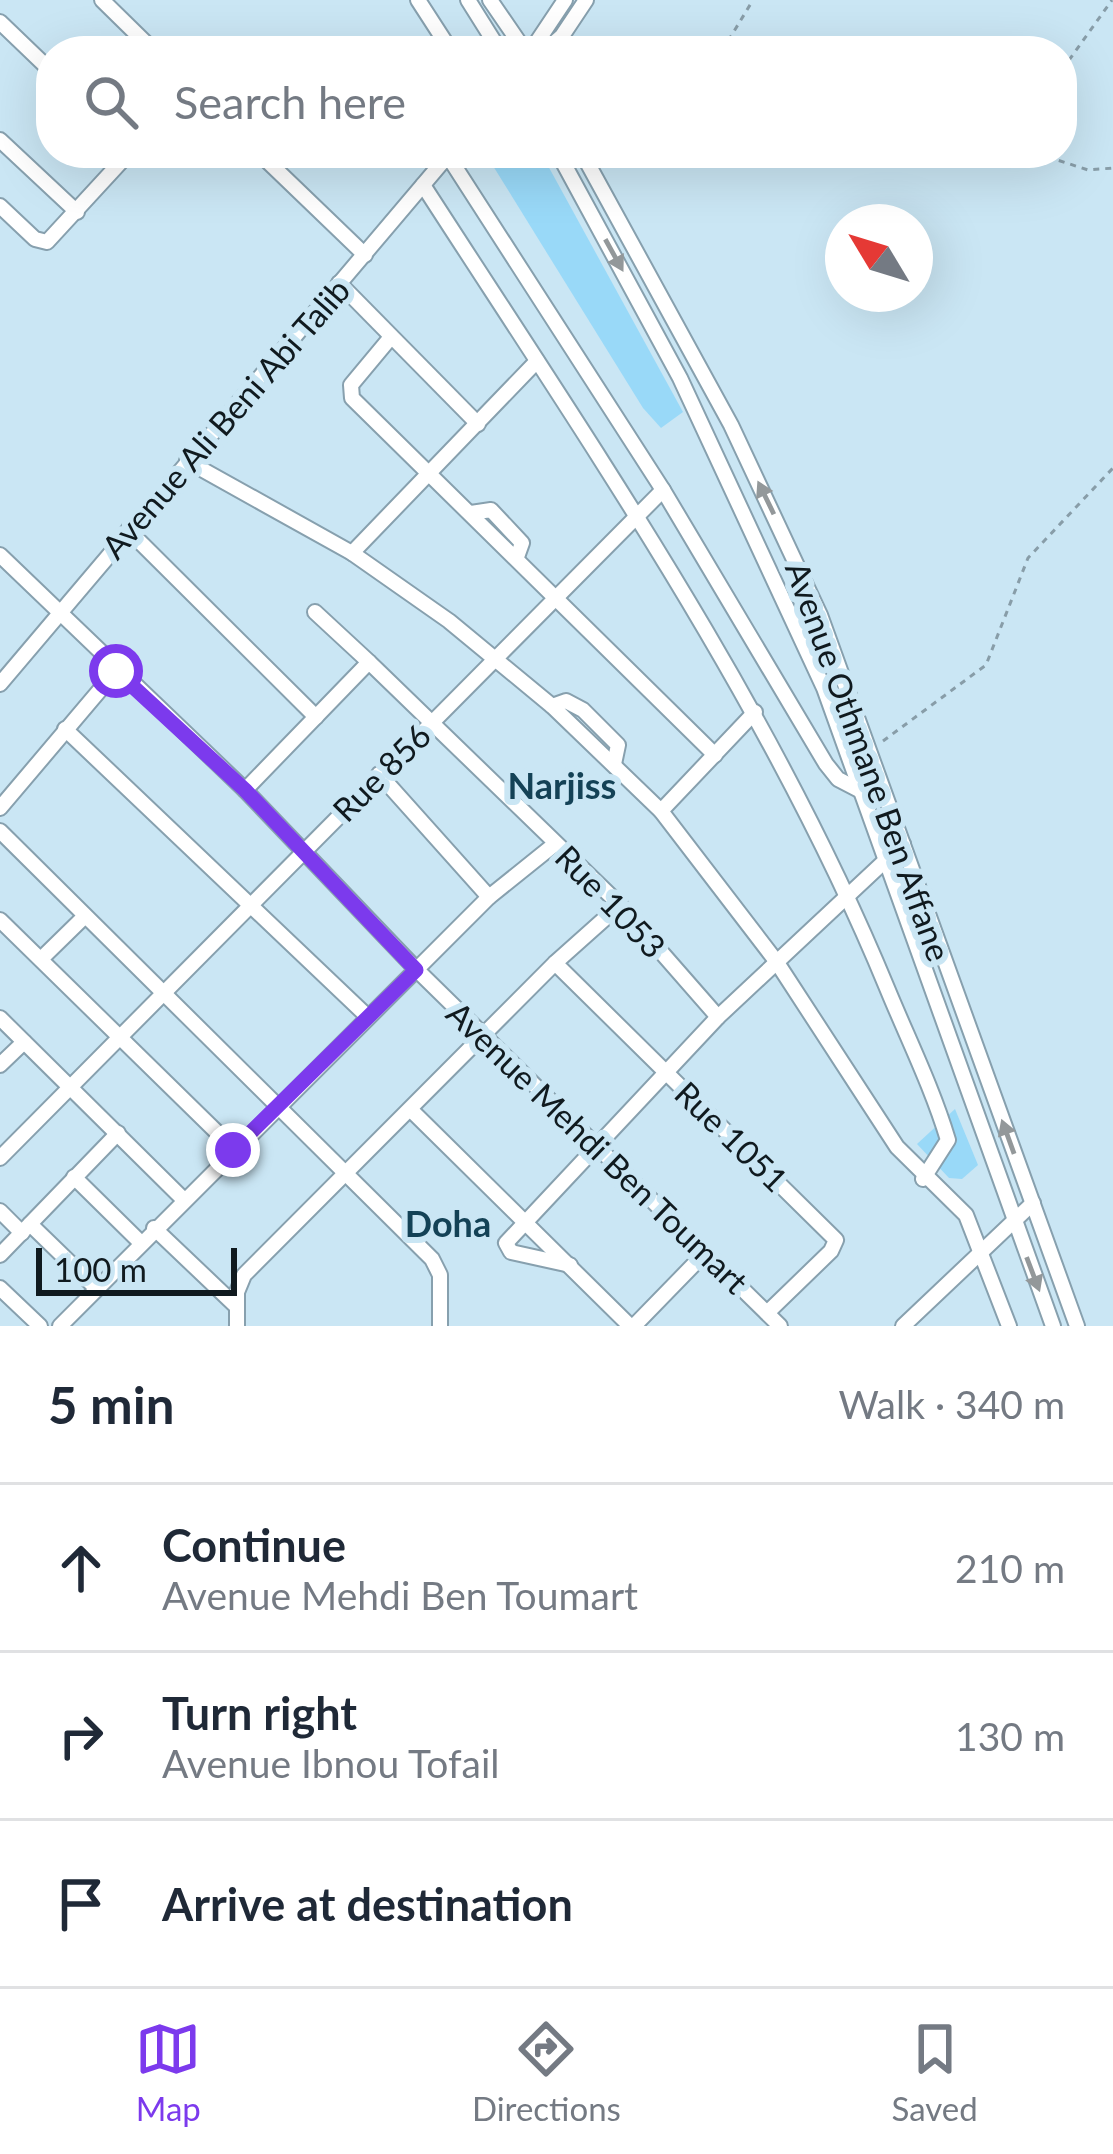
<!DOCTYPE html>
<html lang="en">
<head>
<meta charset="utf-8">
<style>
	:root { --surface:#fff; --page:#f2f2f3; --text:#1f2937; --muted:#747a83; --line:#e0e1e3; --accent:#7c3aed }
	body { margin:0; font-family:Lato,sans-serif; background:var(--page); color:var(--text) }
	.compass { position:absolute; left:825px; top:204px; width:108px; height:108px; border-radius:50%; background:var(--surface); box-shadow:0 12px 48px #0002; rotate:308deg }
	.scale { position:absolute; left:36px; bottom:30px; width:201px; box-sizing:border-box; padding-left:12px; border:6px solid #101a1f; border-top:0; font-size:33px; line-height:42px; white-space:nowrap; color:#101a1f; -webkit-text-stroke:9px #cae6f4; paint-order:stroke }
	.stop { position:absolute; width:36px; height:36px; margin:-27px; border:9px solid #7c3aed; border-radius:50%; background:#fff }
	.stop.end { background:#7c3aed; border-color:#fff; box-shadow:0 3px 12px #0008 }
	.list { margin:0; padding:0; list-style:none }
	h2 { display:flex; justify-content:space-between; align-items:center; height:156px; margin:0; padding:0 48px; font-size:51px }
	h2 small { font-size:39px; font-weight:400; color:var(--muted) }
	.list li { display:grid; grid-template-columns:78px 1fr auto; gap:36px; align-items:center; box-sizing:border-box; height:168px; padding:0 48px; border-top:3px solid var(--line) }
	.list b { display:block; font-size:45px; white-space:nowrap }
	.list p { margin:0; font-size:39px; white-space:nowrap; color:var(--muted) }
	.list em { font-size:39px; font-style:normal; color:var(--muted) }
	.icon { flex:none; width:66px; height:66px; fill:none; stroke:currentColor; stroke-width:2; stroke-linecap:round; stroke-linejoin:round }
	.map { position:relative; flex:none; width:1113px; height:1326px; overflow:hidden }
	.search { position:absolute; background:var(--surface); box-shadow:0 12px 48px #0002; left:36px; right:36px; top:36px; height:132px; display:flex; align-items:center; gap:30px; box-sizing:border-box; padding:0 42px; border-radius:48px; color:var(--muted); font-size:45px }
	.sheet { height:660px; background:var(--surface) }
	nav { display:flex; justify-content:space-around; align-items:center; box-sizing:border-box; height:168px; border-top:3px solid var(--line); background:var(--surface); font-size:33px; color:var(--muted) }
	nav a { display:grid; justify-items:center; gap:6px }
	nav .on { color:var(--accent) }
	.map>svg:first-child { display:block }
	.green { fill:#99d9f8 }
	.lines { fill:none; stroke-linecap:round; stroke-linejoin:round }
	.street-casing { stroke:#87a0ae; stroke-width:18 }
	.path { stroke:#889da8; stroke-width:3; stroke-dasharray:6 6; stroke-linecap:butt }
	.street { stroke:#fff; stroke-width:14 }
	.oneway { fill:#93989a }
	.route { stroke:#7c3aed; stroke-width:15 }
	.labels { text-anchor:middle; dominant-baseline:central; stroke-width:12; stroke-linejoin:round; paint-order:stroke }
	.street-label { font-size:33px; fill:#101a1f; stroke:#cae6f4 }
	.neighbourhood-label { font-size:36px; font-weight:bold; fill:#144256; stroke:#cae6f4 }
</style>
</head>
<body>
<div class="map">
<svg width="1113" height="1326" viewBox="0 0 1113 1326">
	<rect width="100%" height="100%" fill="#cae6f4"/>
	<g class="green">
		<path d="M485 153H541L683 412 661 428 643 408Z"/>
		<path d="M955 1109 978 1165 962 1179 949 1178 917 1144Z"/>
	</g>
	<g class="lines">
		<defs>
			<g id="street">
				<path d="M102 0 154 51"/>
				<path d="M418 0 451 51"/>
				<path d="M468 0 500 51"/>
				<path d="M490 0 525 51"/>
				<path d="M0 22 51 71"/>
				<path d="M531 51 565 0"/>
				<path d="M545 51 562 36 586 0"/>
				<path d="M0 140 77 212"/>
				<path d="M259 153 365 255"/>
				<path d="M558 153 680 378 824 688 1053 1326"/>
				<path d="M582 153 731 425 820 615 1077 1326"/>
				<path d="M448 156 663 490 826 764 838 779 863 792"/>
				<path d="M423 185C590 444 769 702 887 988 908 1039 932 1087 948 1140L923 1179"/>
				<path d="M0 206 35 239 47 242 129 153"/>
				<path d="M339 283 478 424"/>
				<path d="M391 337 351 385 352 398 715 755"/>
				<path d="M187 461 352 553 449 621 552 706 661 811 776 961 897 1147 966 1215 1009 1326"/>
				<path d="M471 513 491 510 522 543 517 557"/>
				<path d="M128 530 316 717"/>
				<path d="M352 553 537 361"/>
				<path d="M0 555 245 790 416 969 780 1326"/>
				<path d="M315 612 369 662"/>
				<path d="M0 684 450 153"/>
				<path d="M552 706 566 701 583 710 618 745 614 764"/>
				<path d="M65 729 368 1017"/>
				<path d="M379 774 489 897"/>
				<path d="M245 790 369 662 620 905 718 1017"/>
				<path d="M0 808 116 671"/>
				<path d="M661 811 755 712"/>
				<path d="M0 831 432 1259 440 1275V1326"/>
				<path d="M0 920 234 1149"/>
				<path d="M41 959 85 916"/>
				<path d="M555 963 836 1240 831 1251 767 1313"/>
				<path d="M0 1018 183 1199"/>
				<path d="M0 1065 24 1042"/>
				<path d="M411 1110 630 1326"/>
				<path d="M0 1158 663 490"/>
				<path d="M74 1177 140 1242"/>
				<path d="M0 1211 22 1233"/>
				<path d="M30 1224 96 1288"/>
				<path d="M154 1228 237 1307"/>
				<path d="M0 1255 118 1133"/>
				<path d="M570 1265 511 1252 506 1243 718 1017 903 844"/>
				<path d="M0 1288 40 1326"/>
				<path d="M60 1326 489 897 555 844"/>
				<path d="M237 1326V1292L244 1275 555 963 620 905"/>
				<path d="M634 1326 706 1252"/>
				<path d="M903 1326 1033 1203"/>
			</g>
		</defs>
		<use href="#street" class="street-casing"/>
		<g class="path">
			<path d="M722 51 753 0"/>
			<path d="M1062 70 1112 0"/>
			<path d="M1036 153 1088 170 1113 168"/>
			<path d="M605 166 627 153"/>
			<path d="M883 741 986 665 1028 558 1113 468"/>
		</g>
		<use href="#street" class="street"/>
	</g>
	<defs><path id="oneway-solid" d="M-6-.8H1V-3.2L6.5 0L1 3.2V.8H-6Z" transform="scale(3)"/></defs>
	<g class="oneway">
		<use href="#oneway-solid" transform="translate(614 255) rotate(61)"/>
		<use href="#oneway-solid" transform="translate(766 498) rotate(-116)"/>
		<use href="#oneway-solid" transform="translate(1008 1137) rotate(-110)"/>
		<use href="#oneway-solid" transform="translate(1033 1274) rotate(69)"/>
	</g>
	<g class="lines">
		<path class="route" d="M116 671 245 790 416 970 233 1150"/>
	</g>
	<g class="labels">
		<g class="street-label">
			<text transform="translate(225 418) rotate(-49)">Avenue Ali Beni Abi Talib</text>
			<text transform="translate(869 761) rotate(70)">Avenue Othmane Ben Affane</text>
			<text transform="translate(381 772) rotate(-45)">Rue 856</text>
			<text transform="translate(611 901) rotate(46)">Rue 1053</text>
			<text transform="translate(732 1136) rotate(44)">Rue 1051</text>
			<text transform="translate(598 1147) rotate(44)">Avenue Mehdi Ben Toumart</text>
		</g>
		<g class="neighbourhood-label">
			<text x="562" y="785">Narjiss</text>
			<text x="448" y="1223">Doha</text>
		</g>
	</g>
</svg>
<svg class="compass" viewBox="-18 -18 36 36"><path d="M0-13l5 13h-10z" fill="#e53935"/><path d="M0 13l5-13h-10z" fill="#747a83"/></svg>
<div class="scale">100 m</div>
<div class="stop" style="left:116px;top:671px"></div>
<div class="stop end" style="left:233px;top:1150px"></div>
<div class="search"><svg class="icon" aria-label="search" viewBox="0 0 24 24"><circle cx="10" cy="10" r="6"/><path d="M15 15l6 6"/></svg>Search here</div>
</div>
<section class="sheet">
<h2>5 min<small>Walk · 340 m</small></h2>
<ul class="list">
<li><svg class="icon" aria-label="ahead" viewBox="0 0 24 24"><path d="M12 20V5M6 11l6-6 6 6"/></svg><div><b>Continue</b><p>Avenue Mehdi Ben Toumart</p></div><em>210 m</em></li>
<li><svg class="icon" aria-label="right" viewBox="0 0 24 24"><path d="M7 20v-9h11M14 6l5 5-5 5"/></svg><div><b>Turn right</b><p>Avenue Ibnou Tofail</p></div><em>130 m</em></li>
<li><svg class="icon" aria-label="arrive" viewBox="0 0 24 24"><path d="M6 21V4h12l-3 4 3 4H6"/></svg><div><b>Arrive at destination</b></div></li>
</ul>
</section>
<nav>
<a class="on"><svg class="icon" aria-label="map" viewBox="0 0 24 24"><path d="M3 6l6-2 6 2 6-2v14l-6 2-6-2-6 2zM9 4v14M15 6v14"/></svg>Map</a>
<a><svg class="icon" aria-label="directions" viewBox="0 0 24 24"><path d="M12 3l9 9-9 9-9-9zM9 14v-3h6M13 9l2 2-2 2"/></svg>Directions</a>
<a><svg class="icon" aria-label="saved" viewBox="0 0 24 24"><path d="M7 4h10v16l-5-4-5 4z"/></svg>Saved</a>
</nav>
</body>
</html>
